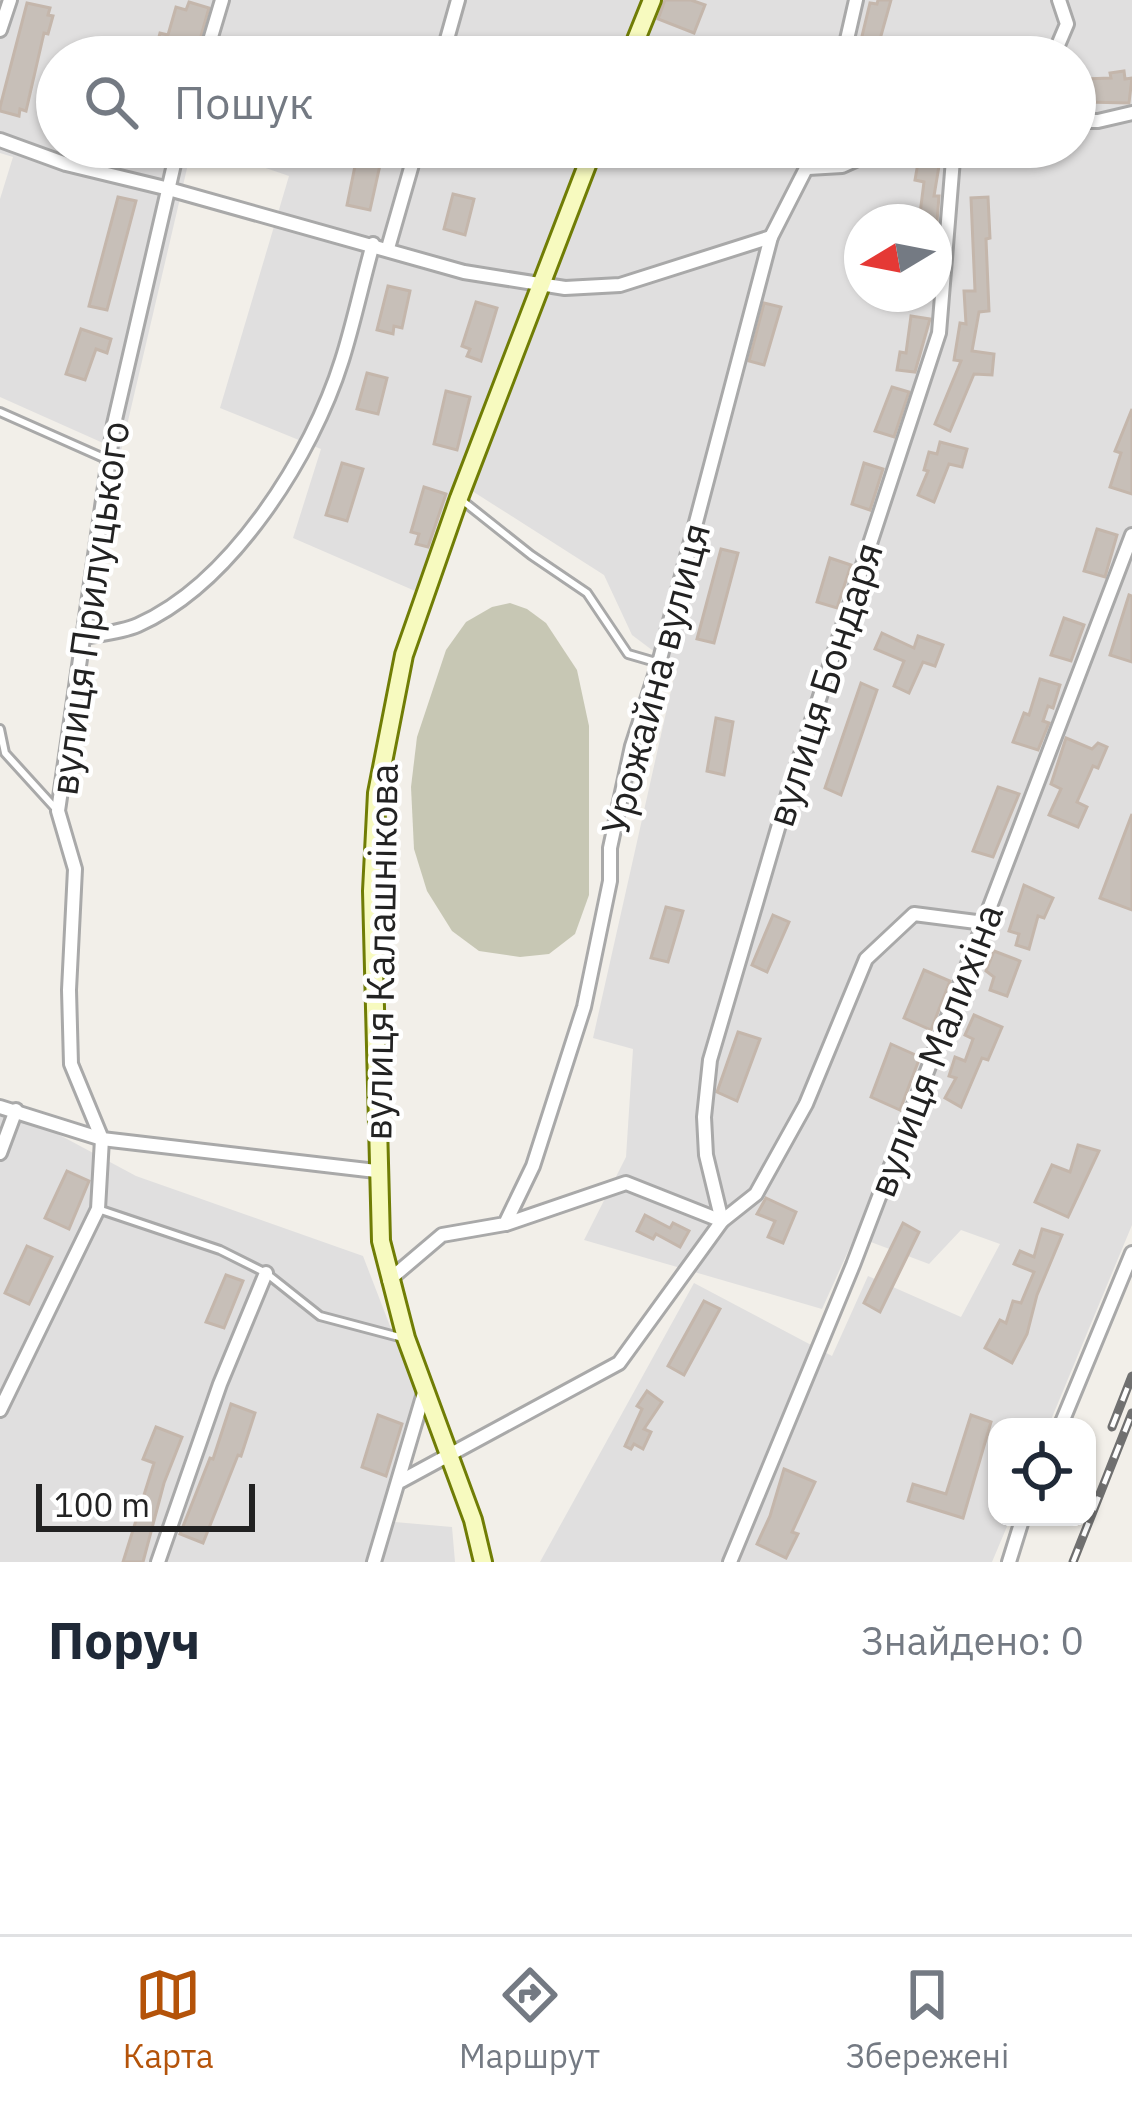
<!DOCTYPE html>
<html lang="uk">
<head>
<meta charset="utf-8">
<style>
	:root { --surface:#fff; --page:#f6f6f7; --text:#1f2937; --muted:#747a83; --line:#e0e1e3; --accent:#b45309 }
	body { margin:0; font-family:"IBM Plex Sans",sans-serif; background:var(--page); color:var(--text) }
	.controls { position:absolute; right:36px; bottom:36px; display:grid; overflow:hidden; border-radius:24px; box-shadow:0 3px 9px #0004 }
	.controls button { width:108px; height:108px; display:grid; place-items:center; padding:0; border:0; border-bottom:3px solid var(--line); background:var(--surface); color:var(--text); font:60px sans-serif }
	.compass { position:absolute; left:844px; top:204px; width:108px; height:108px; border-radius:50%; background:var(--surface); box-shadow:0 3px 9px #0004; rotate:260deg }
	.scale { position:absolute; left:36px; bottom:30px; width:219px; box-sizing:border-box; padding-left:12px; border:6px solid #222; border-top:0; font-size:33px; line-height:42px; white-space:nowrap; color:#222; -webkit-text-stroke:9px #fff; paint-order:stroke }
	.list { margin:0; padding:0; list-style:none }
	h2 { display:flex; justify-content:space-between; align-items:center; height:156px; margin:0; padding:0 48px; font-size:51px }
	h2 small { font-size:39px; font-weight:400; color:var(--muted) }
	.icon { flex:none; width:66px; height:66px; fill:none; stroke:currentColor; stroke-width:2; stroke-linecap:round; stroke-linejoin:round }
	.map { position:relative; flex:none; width:1132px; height:1562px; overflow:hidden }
	.search { position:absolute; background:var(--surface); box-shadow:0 3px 9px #0004; left:36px; right:36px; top:36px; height:132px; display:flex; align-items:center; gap:30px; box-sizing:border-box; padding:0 42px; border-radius:66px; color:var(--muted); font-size:45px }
	.sheet { height:372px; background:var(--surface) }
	nav { display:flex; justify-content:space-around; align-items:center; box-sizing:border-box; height:168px; border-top:3px solid var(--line); background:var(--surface); font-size:33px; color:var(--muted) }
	nav a { display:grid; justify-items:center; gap:6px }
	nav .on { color:var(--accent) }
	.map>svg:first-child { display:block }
	.residential { fill:#e0dfdf; fill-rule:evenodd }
	.construction { fill:#c7c7b4 }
	.building { fill:#c7bfb8; stroke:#c4b6ab; stroke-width:3 }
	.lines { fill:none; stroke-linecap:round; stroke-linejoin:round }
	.lane-casing { stroke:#a9a9a9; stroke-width:12 }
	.street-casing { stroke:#a9a9a9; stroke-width:18 }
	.secondary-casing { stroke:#707d05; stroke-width:22 }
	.lane { stroke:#fff; stroke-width:6 }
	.street { stroke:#fff; stroke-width:12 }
	.secondary { stroke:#f7fabf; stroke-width:16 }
	.rail-casing { stroke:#707070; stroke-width:9 }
	.rail { stroke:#fff; stroke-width:4.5; stroke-dasharray:14; stroke-linecap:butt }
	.labels { text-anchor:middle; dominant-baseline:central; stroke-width:9; stroke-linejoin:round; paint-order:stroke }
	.street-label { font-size:39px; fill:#222; stroke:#fff }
</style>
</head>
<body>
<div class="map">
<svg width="1132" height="1562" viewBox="0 0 1132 1562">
	<rect width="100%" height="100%" fill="#f2efe9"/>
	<g class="residential">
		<path d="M0 0H1132V1225L1048 1427H997V1517H1011L992 1562H540L694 1283 832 1356 868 1276 961 1317 1000 1244 961 1230 929 1264 855 1236 822 1309 584 1240 626 1157 633 1049 593 1038 676 668 632 635 604 575 469 489 429 597 293 538 321 449 220 408 289 176 205 147H1075V57H57V147H192L121 451 0 397V199L13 157 0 153ZM862 222H934V294H862Z"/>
		<path d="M0 1103 136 1176 363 1256 417 1396 383 1521 452 1527 455 1562H0Z"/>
	</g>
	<path class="construction" d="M510 603 527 609 546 623 577 670 589 726V895L575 934 549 954 520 957 479 951 452 931 427 891 414 849 411 787 417 737 446 650 466 622 492 607Z"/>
	<g class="building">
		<path d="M665 0H691L705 5 694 33 658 19Z"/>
		<path d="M878 0H891L875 57H857L870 3 877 4Z"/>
		<path d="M189 2 209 8 195 57H171L172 52 156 48 160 33 168 35 176 7 186 10Z"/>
		<path d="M27 3 50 8 48 15 53 16 48 34 44 33 26 111 20 109 19 116 0 111V107Z"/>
		<path d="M1124 71 1125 79 1132 78 1129 103 1085 102 1084 79 1111 78 1110 73Z"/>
		<path d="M362 147H384L370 210 347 205 355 166 348 165 351 149 361 151Z"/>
		<path d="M918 163 939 166 934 196H939L937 222H919L924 182 915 180Z"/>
		<path d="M453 194 474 199 465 235 444 229Z"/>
		<path d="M118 197 136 201 107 310 89 306Z"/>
		<path d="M988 197 990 238 986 239 989 311 979 312 972 351 994 354 992 375 974 374 950 431 935 424 961 361 954 360 960 323 966 324 964 291H975L971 198Z"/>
		<path d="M388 286 410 291 402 328 394 326 393 334 377 330Z"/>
		<path d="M476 302 497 308 481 361 467 356 470 349 462 346Z"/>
		<path d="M764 303 781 307 764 365 749 361Z"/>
		<path d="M911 316 930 319 915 372 897 370 900 352 906 353Z"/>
		<path d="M81 329 111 339 107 353 96 349 85 380 66 374Z"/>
		<path d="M367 373 387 378 378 414 357 409Z"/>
		<path d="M892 387 909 392 894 437 875 431Z"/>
		<path d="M446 391 470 397 457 450 434 444Z"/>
		<path d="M1132 409V494L1110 487 1121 453 1115 451Z"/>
		<path d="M940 442 967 449 962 467 949 464 934 502 918 495 928 471 924 470 929 452 937 454Z"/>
		<path d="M342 463 363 469 347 521 326 515Z"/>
		<path d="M864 463 883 469 870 510 852 504Z"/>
		<path d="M424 487 446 494 428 547 416 544 419 534 411 532Z"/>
		<path d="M1097 529 1117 535 1105 577 1084 571Z"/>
		<path d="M721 549 738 553 714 643 697 639Z"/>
		<path d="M830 558 851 565 837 608 817 602Z"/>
		<path d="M1129 595 1132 596V662L1110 655Z"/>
		<path d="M1064 618 1084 625 1071 661 1051 655Z"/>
		<path d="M882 633 914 648 918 636 943 645 935 666 923 662 909 693 894 686 904 661 875 649Z"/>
		<path d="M1040 679 1060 685 1053 708 1048 706 1043 721 1049 723 1038 750 1013 742 1024 713 1029 715Z"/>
		<path d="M861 683 877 690 841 795 825 788Z"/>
		<path d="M716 718 733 722 724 775 707 771Z"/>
		<path d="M1066 738 1092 749 1098 743 1107 747 1098 768 1093 766 1077 802 1087 807 1078 827 1049 815 1061 789 1051 784Z"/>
		<path d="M998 787 1019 794 993 857 973 851Z"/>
		<path d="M1132 814V910L1100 898Z"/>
		<path d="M1024 885 1053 898 1044 918 1038 916 1029 949 1016 945 1019 934 1009 931Z"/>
		<path d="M666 907 683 911 668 962 651 958Z"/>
		<path d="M773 915 789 922 767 972 752 965Z"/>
		<path d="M994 951 1020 961 1007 996 990 990 994 977 986 971Z"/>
		<path d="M924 970 950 981 931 1030 904 1018Z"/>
		<path d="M974 1015 1002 1027 988 1060 982 1058 961 1107 945 1098 956 1078 949 1076 955 1057 965 1061 973 1039 965 1035Z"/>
		<path d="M738 1032 760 1039 737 1101 717 1092Z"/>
		<path d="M891 1044 920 1057 900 1110 871 1097Z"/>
		<path d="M1078 1145 1099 1151 1068 1217 1035 1202 1052 1165 1070 1172Z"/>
		<path d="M67 1171 89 1181 69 1229 45 1218Z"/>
		<path d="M766 1198 796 1212 783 1243 768 1237 775 1221 757 1214Z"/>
		<path d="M645 1215 670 1228 673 1223 689 1231 680 1247 656 1234 653 1239 637 1231Z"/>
		<path d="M903 1223 919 1232 880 1312 864 1303Z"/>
		<path d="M1042 1229 1062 1235 1037 1295 1027 1334 1012 1363 985 1348 1000 1320 1006 1323 1013 1301 1021 1303 1034 1272 1014 1264 1020 1251 1034 1257Z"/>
		<path d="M27 1246 52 1257 29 1304 5 1293Z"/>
		<path d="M226 1275 243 1281 224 1328 206 1322Z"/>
		<path d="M704 1301 720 1309 684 1375 668 1366Z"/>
		<path d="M647 1391 662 1402 644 1429 651 1432 643 1449 634 1444 631 1449 625 1446 642 1409 637 1406Z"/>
		<path d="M231 1404 255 1413 241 1456 238 1455 203 1543 180 1534 210 1458 213 1459Z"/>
		<path d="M378 1415 402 1424 386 1476 362 1467Z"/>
		<path d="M971 1415 991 1422 963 1518 908 1501 913 1484 946 1494Z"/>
		<path d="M156 1427 182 1437 164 1483 143 1562H123L154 1463 143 1459Z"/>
		<path d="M784 1469 815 1482 792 1532 798 1534 786 1558 757 1544 770 1516Z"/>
	</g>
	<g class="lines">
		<defs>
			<g id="lane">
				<path d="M0 412 106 459"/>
				<path d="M463 501 531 555 587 593 628 654 659 663"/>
				<path d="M0 729 5 753 55 808"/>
				<path d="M98 1209 220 1250 266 1273 320 1316 403 1338"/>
			</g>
			<g id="street">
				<path d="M0 30 10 0"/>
				<path d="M205 57 222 0"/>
				<path d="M442 57 458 0"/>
				<path d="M843 57 856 0"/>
				<path d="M1053 57 1067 24 1059 0"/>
				<path d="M1075 121H1098L1132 113"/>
				<path d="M0 140 66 164 165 188 464 272 565 288 620 285 771 237"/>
				<path d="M808 168 842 166 884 147"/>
				<path d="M388 248 417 147"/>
				<path d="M84 637C101 634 122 632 138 625 232 583 312 456 342 360 354 322 362 283 373 244"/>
				<path d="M0 1107 102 1139 376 1171"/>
				<path d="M0 1153 16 1110"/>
				<path d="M506 1224 626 1183 722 1221 756 1194 806 1104 866 959 914 914 984 923"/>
				<path d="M389 1280 442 1235 505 1224 533 1166 584 1007 610 881V848L632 746 659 663 771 237 817 147"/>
				<path d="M0 1410 98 1209 102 1139 71 1064 69 990 75 869 58 811 114 424 178 147"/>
				<path d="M1060 1427 1132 1253"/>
				<path d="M401 1481 619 1363 722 1221 706 1155 704 1117 710 1060 788 794 939 333 954 147"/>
				<path d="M158 1562 220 1384 266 1273"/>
				<path d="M374 1562 424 1393"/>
				<path d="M730 1562 853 1265 1132 535"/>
				<path d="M1009 1562 1023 1517"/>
			</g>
			<g id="secondary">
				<path d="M629 57 652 0"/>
				<path d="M483 1562 473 1520 406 1338 381 1241 372 891 377 793 404 655 459 498 594 147"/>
			</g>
		</defs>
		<use href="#lane" class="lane-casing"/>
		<use href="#street" class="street-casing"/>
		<use href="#secondary" class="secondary-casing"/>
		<use href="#lane" class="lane"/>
		<use href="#street" class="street"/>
		<use href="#secondary" class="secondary"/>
		<defs>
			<g id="rail">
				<path d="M1112 1427 1132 1376"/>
				<path d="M1073 1562 1132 1413"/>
			</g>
		</defs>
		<use href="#rail" class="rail-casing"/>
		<use href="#rail" class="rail"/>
	</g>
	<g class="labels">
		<g class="street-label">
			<text transform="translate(89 608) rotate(-82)">вулиця Прилуцького</text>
			<text transform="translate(655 679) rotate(-75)">Урожайна вулиця</text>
			<text transform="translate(824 684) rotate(-72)">вулиця Бондаря</text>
			<text transform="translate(380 952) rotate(-89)">вулиця Калашнікова</text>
			<text transform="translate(935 1050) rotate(-69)">вулиця Малихіна</text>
		</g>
	</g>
</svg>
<div class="controls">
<button><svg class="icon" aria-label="locate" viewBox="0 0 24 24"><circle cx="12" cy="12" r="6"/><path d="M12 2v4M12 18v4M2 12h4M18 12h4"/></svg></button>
</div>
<svg class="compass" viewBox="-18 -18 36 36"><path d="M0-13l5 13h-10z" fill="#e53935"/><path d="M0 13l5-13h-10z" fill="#747a83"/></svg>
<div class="scale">100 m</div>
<div class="search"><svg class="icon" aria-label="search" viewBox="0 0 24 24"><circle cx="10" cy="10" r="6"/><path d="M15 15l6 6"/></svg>Пошук</div>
</div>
<section class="sheet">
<h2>Поруч<small>Знайдено: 0</small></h2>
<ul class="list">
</ul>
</section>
<nav>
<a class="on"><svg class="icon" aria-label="map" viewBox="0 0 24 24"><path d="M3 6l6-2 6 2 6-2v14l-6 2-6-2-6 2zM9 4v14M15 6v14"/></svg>Карта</a>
<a><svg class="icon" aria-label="directions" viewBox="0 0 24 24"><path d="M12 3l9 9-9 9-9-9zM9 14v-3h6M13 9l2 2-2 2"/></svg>Маршрут</a>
<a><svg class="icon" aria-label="saved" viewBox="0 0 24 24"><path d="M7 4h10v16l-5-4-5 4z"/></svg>Збережені</a>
</nav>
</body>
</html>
